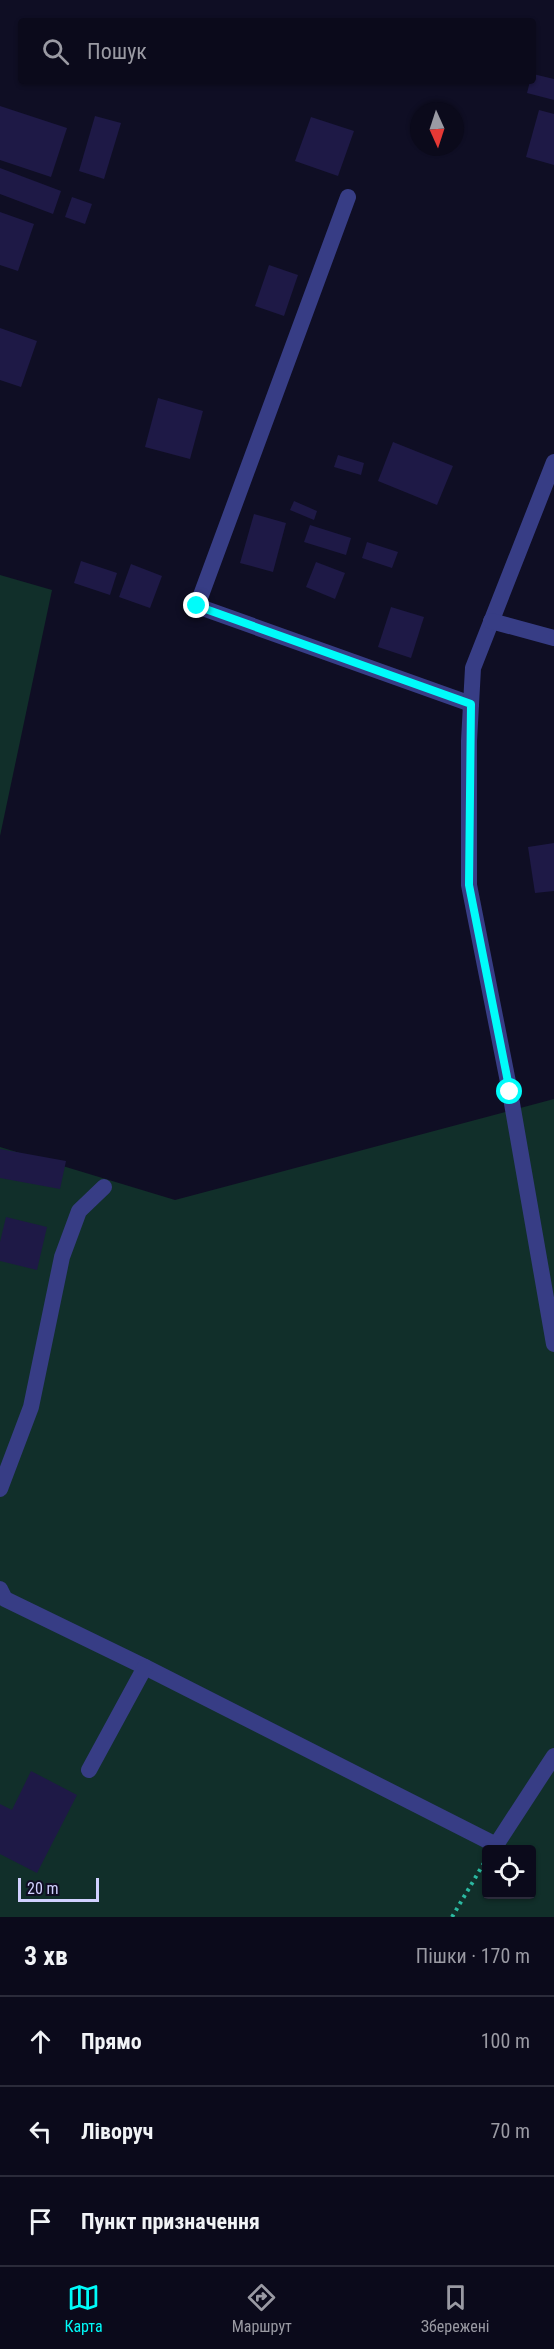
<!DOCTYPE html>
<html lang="uk">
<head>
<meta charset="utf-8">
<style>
	:root { --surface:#0b0a1b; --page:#141324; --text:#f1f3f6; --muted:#9a9aa3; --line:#2b2b3a; --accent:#00fcfa }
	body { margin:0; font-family:"Roboto Condensed",sans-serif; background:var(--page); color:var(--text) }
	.controls { position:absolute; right:18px; bottom:18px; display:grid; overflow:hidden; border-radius:6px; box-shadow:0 2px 4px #0004 }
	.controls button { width:54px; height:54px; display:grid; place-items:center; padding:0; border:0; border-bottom:2px solid var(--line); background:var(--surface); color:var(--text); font:30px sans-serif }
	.compass { position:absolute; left:410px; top:102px; width:54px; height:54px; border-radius:50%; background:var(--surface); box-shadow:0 2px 4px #0004; rotate:177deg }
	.scale { position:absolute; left:18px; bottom:15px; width:81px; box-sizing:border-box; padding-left:6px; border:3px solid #d1d1ff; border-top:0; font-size:16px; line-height:21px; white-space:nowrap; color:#d1d1ff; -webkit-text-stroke:4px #0f0e24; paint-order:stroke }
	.stop { position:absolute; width:18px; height:18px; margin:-14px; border:4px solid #00fcfa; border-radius:50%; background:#fff }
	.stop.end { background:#00fcfa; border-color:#fff; box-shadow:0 2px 6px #0008 }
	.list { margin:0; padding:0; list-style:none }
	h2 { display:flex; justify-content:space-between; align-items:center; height:78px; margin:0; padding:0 24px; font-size:26px }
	h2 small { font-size:20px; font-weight:400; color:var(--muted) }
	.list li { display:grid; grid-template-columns:39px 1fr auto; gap:18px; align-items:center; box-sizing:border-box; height:90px; padding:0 24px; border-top:2px solid var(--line) }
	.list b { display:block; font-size:22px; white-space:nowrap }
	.list em { font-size:20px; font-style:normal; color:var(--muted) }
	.icon { flex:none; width:33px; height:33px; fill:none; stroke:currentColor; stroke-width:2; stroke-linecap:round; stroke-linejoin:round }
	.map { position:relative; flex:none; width:554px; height:1917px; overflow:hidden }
	.search { position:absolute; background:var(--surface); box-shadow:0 2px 4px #0004; left:18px; right:18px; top:18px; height:66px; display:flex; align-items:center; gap:15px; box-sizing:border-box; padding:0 21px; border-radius:6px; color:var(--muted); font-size:22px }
	.sheet { height:348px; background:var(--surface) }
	nav { display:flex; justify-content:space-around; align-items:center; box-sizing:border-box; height:84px; border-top:2px solid var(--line); background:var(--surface); font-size:16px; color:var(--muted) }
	nav a { display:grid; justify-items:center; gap:3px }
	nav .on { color:var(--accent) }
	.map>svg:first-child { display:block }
	.green { fill:#112f2a; fill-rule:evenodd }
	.building { fill:#1e1946 }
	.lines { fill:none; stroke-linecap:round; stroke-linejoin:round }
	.path { stroke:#2bb9a1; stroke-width:4; stroke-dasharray:3 4.5; stroke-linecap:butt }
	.minor { stroke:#373d85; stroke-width:16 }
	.route { stroke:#00fcfa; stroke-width:8 }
</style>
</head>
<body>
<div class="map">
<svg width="554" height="1917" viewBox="0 0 554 1917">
	<rect width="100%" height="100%" fill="#0f0e24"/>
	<g class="green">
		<path d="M0 575 52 590 0 836Z"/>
		<path d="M554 1099V1917H0V1147L175 1200ZM486 1850H532V1894H486Z"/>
	</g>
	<g class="building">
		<path d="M533 74 554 79V100L527 93 530 81H533Z"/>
		<path d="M0 106 67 128 51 177 0 160Z"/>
		<path d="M539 110 554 114V165L526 157Z"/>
		<path d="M95 116 121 123 104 179 79 171Z"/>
		<path d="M311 117 354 131 338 176 295 161Z"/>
		<path d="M0 168 61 191 53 214 0 194Z"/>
		<path d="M72 197 92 204 85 224 65 217Z"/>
		<path d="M0 212 34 224 18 271 0 265Z"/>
		<path d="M269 265 298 275 284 316 255 306Z"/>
		<path d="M0 328 37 341 21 387 0 380Z"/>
		<path d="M158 398 203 411 190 459 145 447Z"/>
		<path d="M393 442 453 466 437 505 378 481Z"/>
		<path d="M338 455 364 463 361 475 334 467Z"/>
		<path d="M294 501 317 511 314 520 290 510Z"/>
		<path d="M254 514 286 523 273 572 240 563Z"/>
		<path d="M310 525 351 538 346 555 304 542Z"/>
		<path d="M367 542 398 552 392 568 362 558Z"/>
		<path d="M81 561 117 573 110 595 74 583Z"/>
		<path d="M316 562 345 573 335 599 306 587Z"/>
		<path d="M131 564 162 576 150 608 119 597Z"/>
		<path d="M391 607 424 617 411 658 378 647Z"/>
		<path d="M554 843V891L535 893 528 847Z"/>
		<path d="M0 1149 66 1161 60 1189 0 1178Z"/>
		<path d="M6 1217 47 1227 37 1270 0 1261V1242Z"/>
		<path d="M31 1771 77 1795 37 1873 0 1854V1804L12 1810Z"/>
	</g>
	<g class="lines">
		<path class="path" d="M452 1917 484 1863"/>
		<g class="minor">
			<path d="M348 197 197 606 471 704"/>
			<path d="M554 462 473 668 469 741V885L510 1092 554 1344"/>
			<path d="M491 621 554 638"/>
			<path d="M0 1489 31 1407 62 1257 79 1211 104 1187"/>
			<path d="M0 1589 5 1599 145 1667 496 1845 554 1756"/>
			<path d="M89 1770 145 1667"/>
		</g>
	</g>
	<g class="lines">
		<path class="route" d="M197 606 471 704 469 885 510 1092"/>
	</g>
</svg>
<div class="controls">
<button><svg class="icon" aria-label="locate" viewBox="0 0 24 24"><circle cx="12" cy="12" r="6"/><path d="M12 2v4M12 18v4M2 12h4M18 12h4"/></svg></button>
</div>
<svg class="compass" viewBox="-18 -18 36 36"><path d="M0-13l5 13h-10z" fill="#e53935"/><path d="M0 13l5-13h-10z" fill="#9a9aa3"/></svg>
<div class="scale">20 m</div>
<div class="stop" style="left:510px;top:1092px"></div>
<div class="stop end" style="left:197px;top:606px"></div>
<div class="search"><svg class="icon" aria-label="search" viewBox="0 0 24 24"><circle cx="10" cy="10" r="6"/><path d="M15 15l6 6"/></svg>Пошук</div>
</div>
<section class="sheet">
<h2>3 хв<small>Пішки · 170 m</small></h2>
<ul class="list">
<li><svg class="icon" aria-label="ahead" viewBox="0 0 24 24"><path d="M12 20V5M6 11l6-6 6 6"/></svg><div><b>Прямо</b></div><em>100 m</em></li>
<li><svg class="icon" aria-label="left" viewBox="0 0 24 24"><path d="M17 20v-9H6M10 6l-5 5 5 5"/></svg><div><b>Ліворуч</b></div><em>70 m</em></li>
<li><svg class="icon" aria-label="arrive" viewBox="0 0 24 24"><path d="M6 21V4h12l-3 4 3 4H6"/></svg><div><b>Пункт призначення</b></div></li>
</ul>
</section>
<nav>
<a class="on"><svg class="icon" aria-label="map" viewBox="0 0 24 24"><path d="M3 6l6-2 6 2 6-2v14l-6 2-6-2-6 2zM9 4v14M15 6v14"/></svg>Карта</a>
<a><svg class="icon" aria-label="directions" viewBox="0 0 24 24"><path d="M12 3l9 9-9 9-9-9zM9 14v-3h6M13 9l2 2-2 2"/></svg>Маршрут</a>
<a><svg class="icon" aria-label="saved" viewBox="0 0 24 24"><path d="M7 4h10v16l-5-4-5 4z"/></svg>Збережені</a>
</nav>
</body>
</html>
